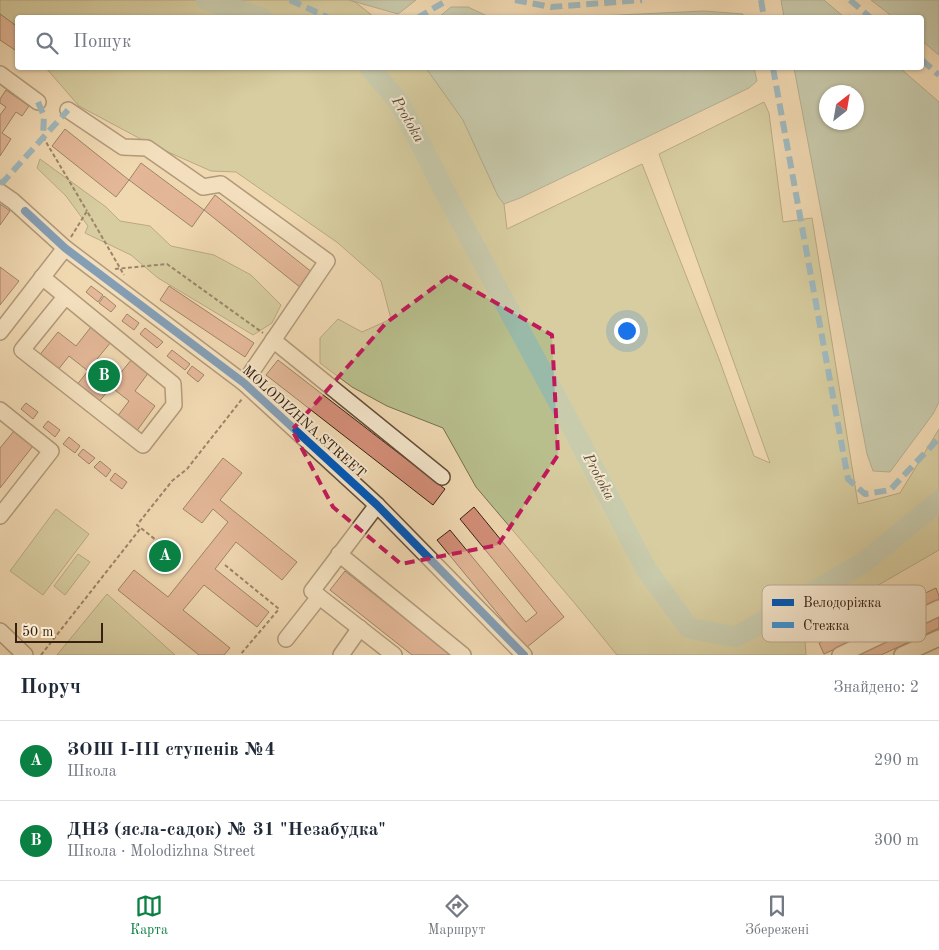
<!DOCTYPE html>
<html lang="uk">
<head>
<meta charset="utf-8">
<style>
	:root { --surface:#fff; --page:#f2f2f3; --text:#1f2937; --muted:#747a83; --line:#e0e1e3; --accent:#0b8043 }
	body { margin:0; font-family:"Old Standard TT",serif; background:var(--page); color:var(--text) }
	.compass { position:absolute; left:819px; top:85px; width:45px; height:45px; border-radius:50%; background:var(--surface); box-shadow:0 1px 4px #0004; rotate:31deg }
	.scale { position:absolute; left:15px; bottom:12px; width:88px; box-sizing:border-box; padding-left:5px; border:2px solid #362012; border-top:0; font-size:14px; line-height:18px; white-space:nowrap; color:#362012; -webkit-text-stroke:4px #f5e6cc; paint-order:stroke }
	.you { position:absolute; left:626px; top:330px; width:18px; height:18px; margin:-12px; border:4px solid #fff; border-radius:50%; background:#1a73e8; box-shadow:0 0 0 8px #1a73e833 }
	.badge { display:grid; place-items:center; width:32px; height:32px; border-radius:50%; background:var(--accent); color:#fff; font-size:16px; font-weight:700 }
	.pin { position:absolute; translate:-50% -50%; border:2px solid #fff; box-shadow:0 1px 5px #0006 }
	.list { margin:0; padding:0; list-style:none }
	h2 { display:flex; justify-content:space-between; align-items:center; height:65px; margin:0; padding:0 20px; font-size:21px }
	h2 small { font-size:16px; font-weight:400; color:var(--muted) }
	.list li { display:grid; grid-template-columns:32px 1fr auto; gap:15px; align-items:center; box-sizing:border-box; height:80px; padding:0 20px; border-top:1px solid var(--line) }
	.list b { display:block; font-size:19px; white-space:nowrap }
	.list p { margin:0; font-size:16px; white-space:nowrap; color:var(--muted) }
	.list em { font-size:16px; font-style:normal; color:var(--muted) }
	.icon { flex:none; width:28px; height:28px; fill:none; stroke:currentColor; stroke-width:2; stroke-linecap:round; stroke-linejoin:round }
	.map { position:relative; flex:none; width:939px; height:655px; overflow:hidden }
	.search { position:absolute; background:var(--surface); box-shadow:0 1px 4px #0004; left:15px; right:15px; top:15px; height:55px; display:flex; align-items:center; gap:12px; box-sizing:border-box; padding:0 18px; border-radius:5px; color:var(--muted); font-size:19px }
	.sheet { height:225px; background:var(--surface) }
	nav { display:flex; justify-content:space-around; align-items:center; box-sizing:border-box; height:70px; border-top:1px solid var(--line); background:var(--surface); font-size:14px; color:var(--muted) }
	nav a { display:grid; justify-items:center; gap:2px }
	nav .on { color:var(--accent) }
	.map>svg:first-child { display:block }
	.green { fill:#b8bf8d; stroke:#777050 }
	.water { fill:#9abaa9; stroke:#727c6d; fill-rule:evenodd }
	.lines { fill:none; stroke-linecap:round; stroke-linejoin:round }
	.river { stroke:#9abaa9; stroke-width:21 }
	.building { fill:#d38e78; stroke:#362012 }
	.minor-casing { stroke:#644e3a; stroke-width:18 }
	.path { stroke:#362012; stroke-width:2; stroke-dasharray:4 2.5; stroke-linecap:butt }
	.minor { stroke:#f5e6cc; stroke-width:15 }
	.quiet { stroke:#3e94d3; stroke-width:6; stroke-dasharray:12 6; stroke-linecap:butt }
	.cycleway-casing { stroke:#f5e6cc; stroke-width:11 }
	.cycleway { stroke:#0057b8; stroke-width:8 }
	.marked { fill:none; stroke:#c2185b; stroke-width:4; stroke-dasharray:10 6; stroke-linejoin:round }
	.labels { text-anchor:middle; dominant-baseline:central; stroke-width:4; stroke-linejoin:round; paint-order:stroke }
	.street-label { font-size:14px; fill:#362012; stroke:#f5e6cc }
	.water-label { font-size:15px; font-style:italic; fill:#544e3f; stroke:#f5e6cc }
	.key { fill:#f5e6cc; stroke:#bcab94; stroke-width:1 }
	.key-label { font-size:14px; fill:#362012 }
</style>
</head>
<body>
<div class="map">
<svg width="939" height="655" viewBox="0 0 939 655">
	<rect width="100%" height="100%" fill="#f0d8b1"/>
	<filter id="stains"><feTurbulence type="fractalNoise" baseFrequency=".004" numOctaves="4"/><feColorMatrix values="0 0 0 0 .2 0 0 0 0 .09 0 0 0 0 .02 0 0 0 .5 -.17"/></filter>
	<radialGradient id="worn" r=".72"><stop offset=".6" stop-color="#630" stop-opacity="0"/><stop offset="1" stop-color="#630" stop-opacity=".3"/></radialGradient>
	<g class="green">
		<path d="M0 0H349L355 2 374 17 18 18 17 27 0 14Z"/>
		<path d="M46 68H426L463 120 498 196 504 204 507 229 642 164 719 359 754 456 770 463 659 154 764 102 769 113 783 222 812 218 858 504 900 493 939 429V550L804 628 806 655H617L577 606 476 487 443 428 387 406 352 387 320 363V338L338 319 362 332 391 319 381 281 338 243 236 172 211 171 150 144 79 106Z"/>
		<path d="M40 159 106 207 120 221 150 226 171 246 214 255 251 275 281 305 272 323 253 335 158 278 131 255 85 233 88 226 66 196 37 168Z"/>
		<path d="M56 509 89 534 43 595 10 571Z"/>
		<path d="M78 554 90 562 65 595 54 586Z"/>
		<path d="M107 594 175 655H57Z"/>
	</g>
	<g class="water">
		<path d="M349 0H416L398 14Z"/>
		<path d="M781 0H824L844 17H784Z"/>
		<path d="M871 0H939V55L922 41V18L893 17Z"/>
		<path d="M451 7H468L489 17H439Z"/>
		<path d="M704 11 743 14V17H578Z"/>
		<path d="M426 68H754L757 81 749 88 520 198 504 204 498 196 463 120Z"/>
		<path d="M794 68H900L939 102V402L933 414 890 472 873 471 867 454ZM826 92H856V122H826Z"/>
	</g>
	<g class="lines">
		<g class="river">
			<path d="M206 0 262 18"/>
			<path d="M370 68 399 102 444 190 572 427 646 569 689 628 736 637 866 561 939 501"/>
		</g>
	</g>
	<g class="building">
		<path d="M0 14 18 27V52L0 40Z"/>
		<path d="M6 90 29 106 22 116 16 112 2 133 11 139 0 156V115L6 107 0 103V99Z"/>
		<path d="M65 129 129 180 116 197 52 146Z"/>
		<path d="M141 163 204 210 192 227 129 180Z"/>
		<path d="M215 195 313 273 301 288 204 210Z"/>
		<path d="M0 204 10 211 0 225Z"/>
		<path d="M0 267 19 281 0 305Z"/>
		<path d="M91 286 103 295 98 302 86 292Z"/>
		<path d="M169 286 254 343 245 357 160 300Z"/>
		<path d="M104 296 116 306 111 312 99 303Z"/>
		<path d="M127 314 139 323 134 330 122 321Z"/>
		<path d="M91 327 111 342 97 359 118 376 132 359 149 372 135 391 155 406 136 432 117 417 129 401 111 387 98 403 76 386 88 371 69 356 57 371 38 357 58 332 76 346Z"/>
		<path d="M145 328 163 342 157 348 140 334Z"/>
		<path d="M172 350 190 364 185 370 167 356Z"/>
		<path d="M278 360 445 489 433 505 266 375Z"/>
		<path d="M192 366 204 375 198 382 187 373Z"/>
		<path d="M26 403 38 412 33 419 21 409Z"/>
		<path d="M48 421 60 430 55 437 43 427Z"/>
		<path d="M14 431 33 446 0 488V448Z"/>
		<path d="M69 437 80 446 75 453 63 444Z"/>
		<path d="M83 449 95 458 89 464 78 455Z"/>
		<path d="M223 458 242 473 220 500 297 562 282 580 236 542 215 569 269 612 257 627 204 585 183 610 230 648 224 655H199L118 590 134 570 168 597 228 522 213 509 202 523 183 509Z"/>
		<path d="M100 461 111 470 106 477 94 467Z"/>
		<path d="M115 473 127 482 122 489 110 480Z"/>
		<path d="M474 507 564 617 526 648 437 540 450 530 526 622 537 613 460 519Z"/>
		<path d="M345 571 451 655H412L330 590Z"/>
		<path d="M936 588 939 596V600L824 654 819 643Z"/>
		<path d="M939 616V628L881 655H856Z"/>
	</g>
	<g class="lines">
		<defs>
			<g id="minor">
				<path d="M0 74 38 102"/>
				<path d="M68 110 123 147 147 148 203 187 221 184 327 261 244 383"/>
				<path d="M0 192 13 201 65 248 244 383 377 505 524 655"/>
				<path d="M42 277 173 384 174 405 143 445 22 350 65 297"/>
				<path d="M0 332 65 248"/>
				<path d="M273 340 442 477"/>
				<path d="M0 410 51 451 0 516"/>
				<path d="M377 505 312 591 394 655"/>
				<path d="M339 554 463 655"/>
				<path d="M0 631 25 655"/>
				<path d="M286 639 319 597"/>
				<path d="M341 655 360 628"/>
				<path d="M840 655 939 608"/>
				<path d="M902 655 939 638"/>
			</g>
		</defs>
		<use href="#minor" class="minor-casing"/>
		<g class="path">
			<path d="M43 137 87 211"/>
			<path d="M71 237 87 211 124 275"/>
			<path d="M115 269 167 264 263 333"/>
			<path d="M180 559 137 525 172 481 187 469 242 399"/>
			<path d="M225 565 279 609 240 655"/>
			<path d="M41 655 140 529"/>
		</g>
		<use href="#minor" class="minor"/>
		<g class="quiet">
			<path d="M290 0 329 18"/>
			<path d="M515 0 551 7 642 0"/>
			<path d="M761 0 764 18"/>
			<path d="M850 0 871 18"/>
			<path d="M417 18 448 0"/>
			<path d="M922 60 939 75"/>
			<path d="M773 68 848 479 865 494 890 490 939 438"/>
			<path d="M38 102 44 116 43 137"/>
			<path d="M0 183 4 181 68 110"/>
		</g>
		<defs>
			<path id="cycleway" d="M25 211 65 248 244 383 377 505 524 655"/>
		</defs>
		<use href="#cycleway" class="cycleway-casing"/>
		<use href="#cycleway" class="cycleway"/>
	</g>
	<path d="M0 0H939V655H0ZM449 276 552 335 558 455 498 545 401 564 333 507 292 430 386 323Z" fill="#f0d8b1" fill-opacity=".55" fill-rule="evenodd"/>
	<path class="marked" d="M449 276 552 335 558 455 498 545 401 564 333 507 292 430 386 323Z"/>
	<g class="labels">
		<g class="street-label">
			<text transform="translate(304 422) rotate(42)">MOLODIZHNA STREET</text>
		</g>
		<g class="water-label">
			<text transform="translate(407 120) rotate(60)">Protoka</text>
			<text transform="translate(598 477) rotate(62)">Protoka</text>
		</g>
	</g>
	<rect x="762" y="585" width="164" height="57" rx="8" class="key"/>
	<rect x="772" y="599" width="22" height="7" fill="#0057b8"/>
	<rect x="772" y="622" width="22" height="6" fill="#3e94d3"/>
	<g class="key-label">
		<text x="803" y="607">Велодоріжка</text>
		<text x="803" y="630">Стежка</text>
	</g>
	<rect width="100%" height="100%" filter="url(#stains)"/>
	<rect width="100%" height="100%" fill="url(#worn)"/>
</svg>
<svg class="compass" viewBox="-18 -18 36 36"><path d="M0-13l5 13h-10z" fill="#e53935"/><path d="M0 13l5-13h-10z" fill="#747a83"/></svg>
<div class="scale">50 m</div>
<div class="you"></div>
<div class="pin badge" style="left:165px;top:556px">A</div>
<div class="pin badge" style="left:104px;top:376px">B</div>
<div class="search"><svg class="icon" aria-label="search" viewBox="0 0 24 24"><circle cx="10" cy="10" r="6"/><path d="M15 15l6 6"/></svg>Пошук</div>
</div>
<section class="sheet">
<h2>Поруч<small>Знайдено: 2</small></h2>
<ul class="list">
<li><span class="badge">A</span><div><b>ЗОШ І-ІІІ ступенів №4</b><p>Школа</p></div><em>290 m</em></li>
<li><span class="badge">B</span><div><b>ДНЗ (ясла-садок) № 31 &quot;Незабудка&quot;</b><p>Школа · Molodizhna Street</p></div><em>300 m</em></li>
</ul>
</section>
<nav>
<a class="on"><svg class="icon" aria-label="map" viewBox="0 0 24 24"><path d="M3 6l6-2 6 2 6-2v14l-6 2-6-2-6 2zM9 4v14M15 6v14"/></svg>Карта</a>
<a><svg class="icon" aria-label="directions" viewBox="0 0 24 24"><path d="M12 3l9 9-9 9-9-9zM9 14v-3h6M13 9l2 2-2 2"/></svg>Маршрут</a>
<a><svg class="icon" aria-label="saved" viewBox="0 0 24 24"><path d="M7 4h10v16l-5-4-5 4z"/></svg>Збережені</a>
</nav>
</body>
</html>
